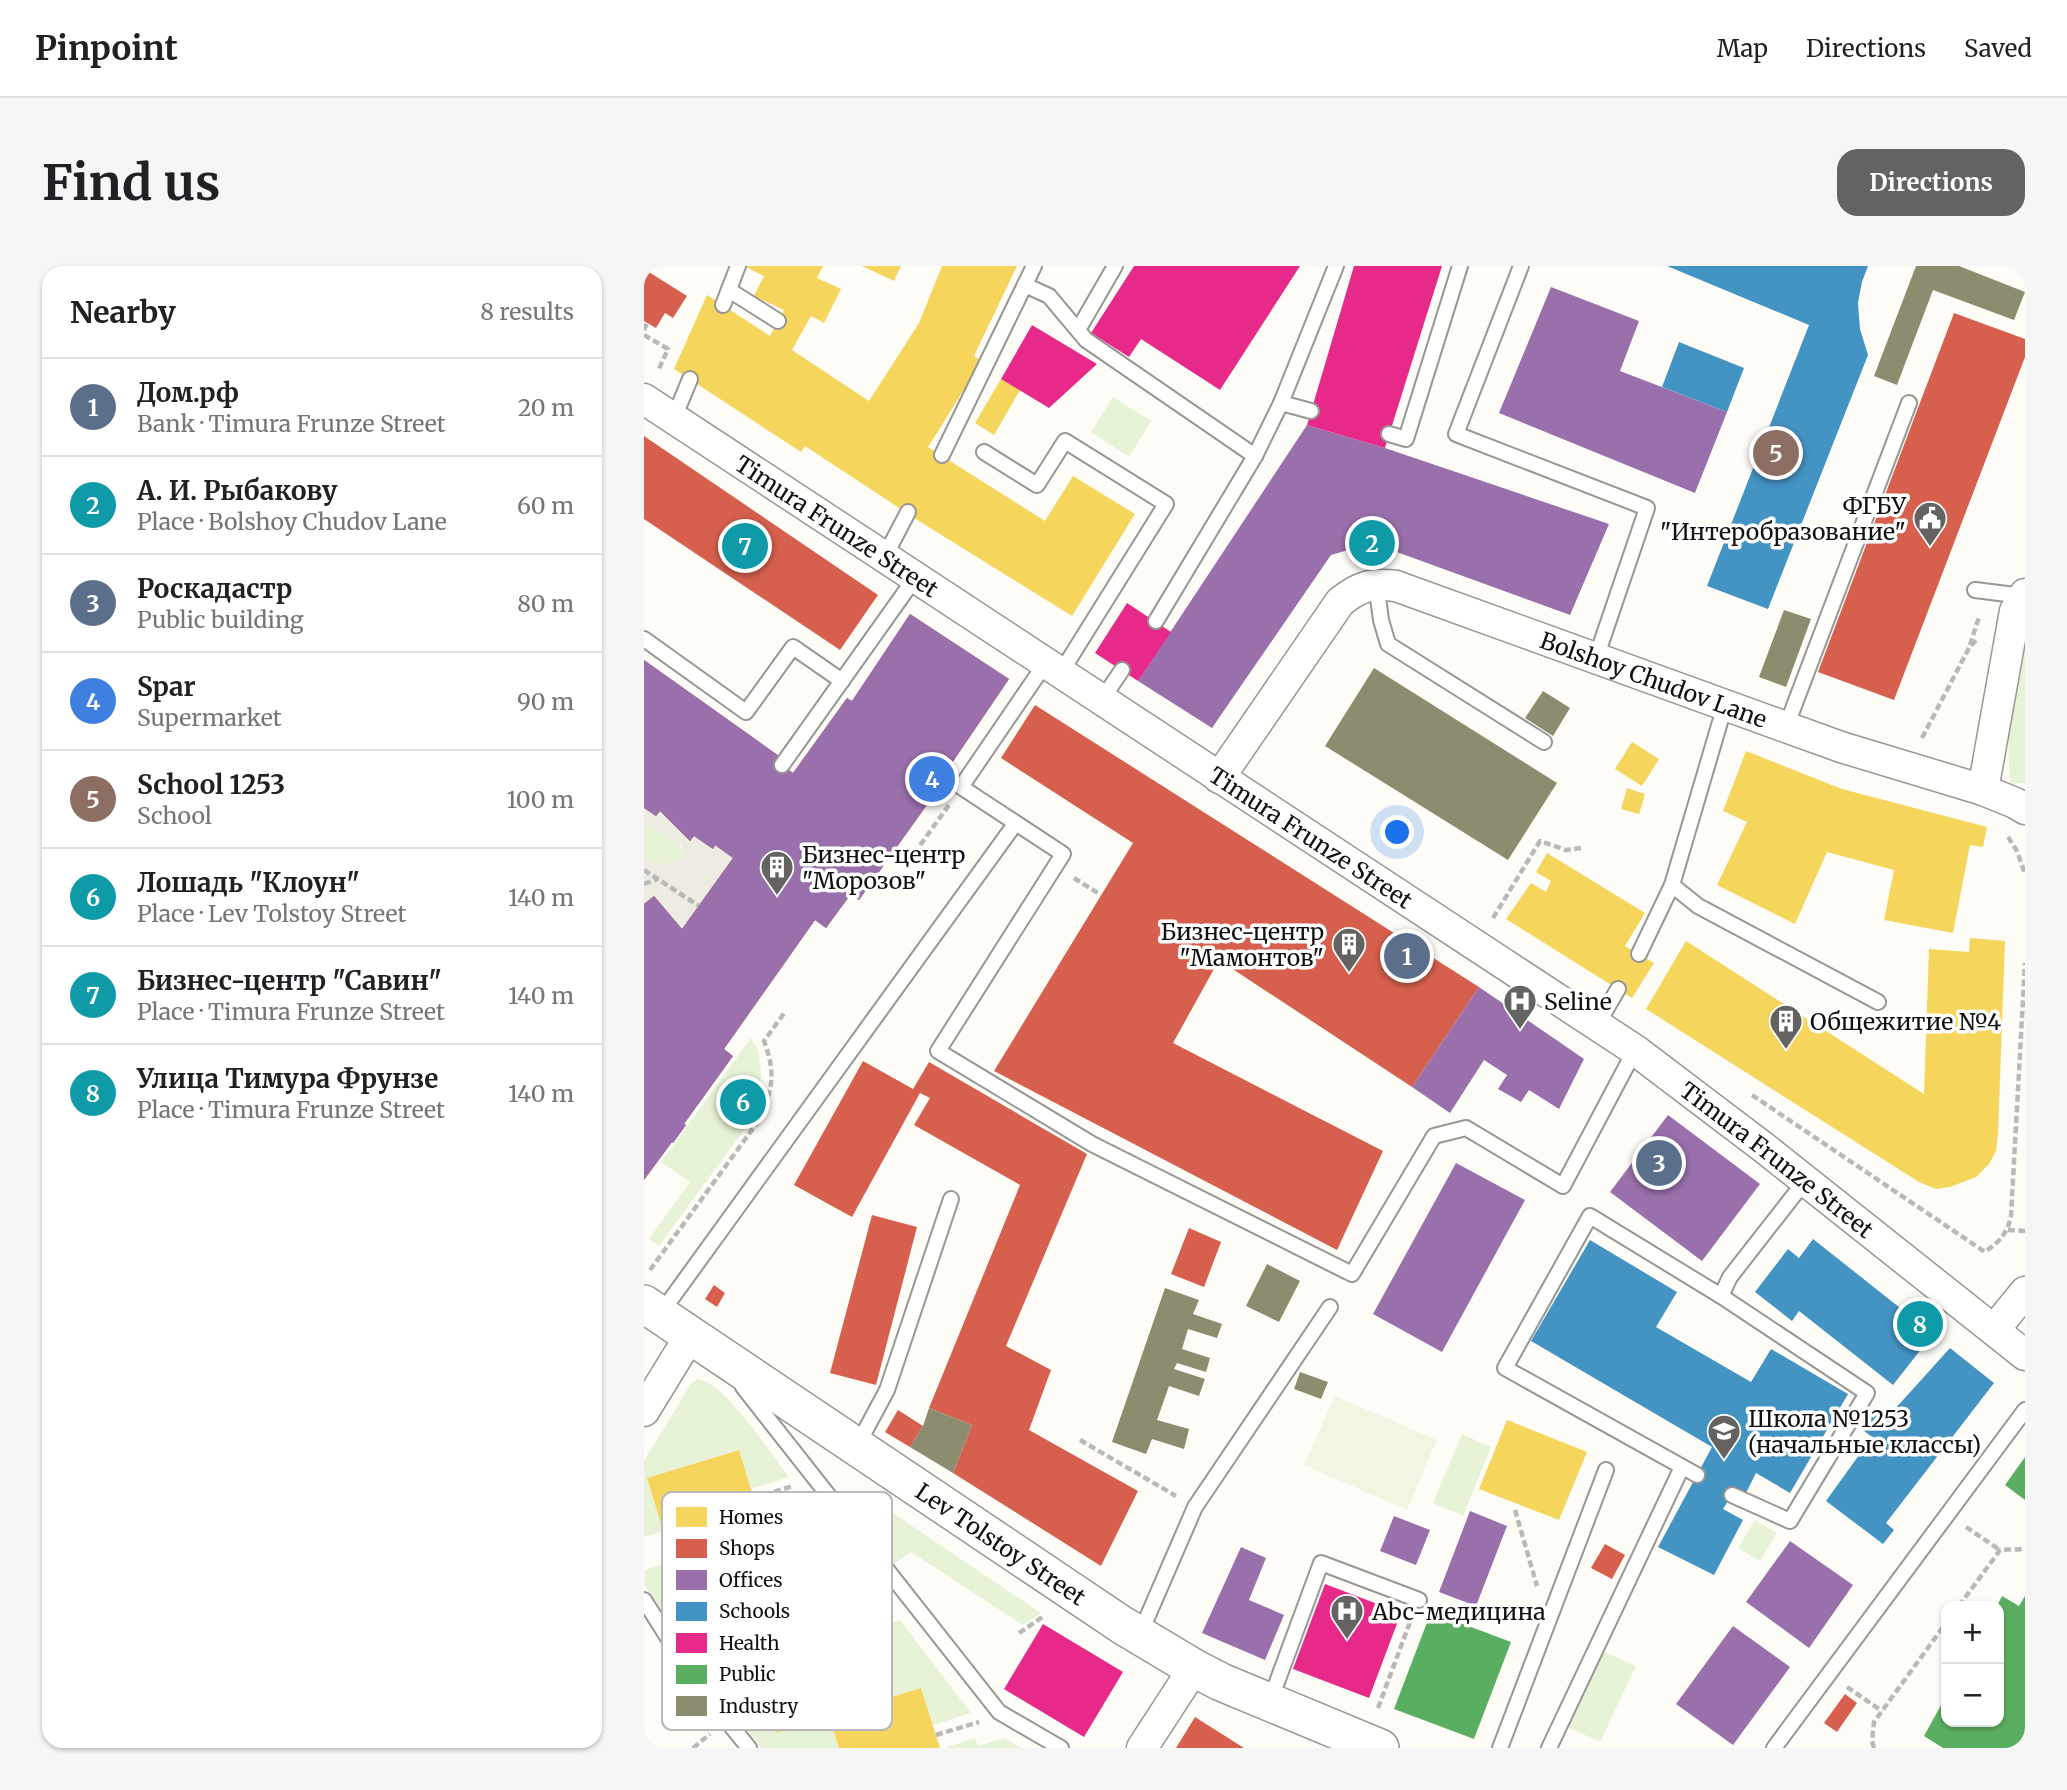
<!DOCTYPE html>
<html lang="en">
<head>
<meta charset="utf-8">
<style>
	:root { --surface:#fff; --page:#f6f6f6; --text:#202124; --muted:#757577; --line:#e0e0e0; --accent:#646362 }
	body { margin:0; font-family:Merriweather,serif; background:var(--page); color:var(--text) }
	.controls { position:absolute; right:21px; bottom:21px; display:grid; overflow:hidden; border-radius:14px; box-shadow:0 2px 5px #0004 }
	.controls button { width:63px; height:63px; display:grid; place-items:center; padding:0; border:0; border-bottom:2px solid var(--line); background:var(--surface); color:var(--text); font:35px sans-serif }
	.you { position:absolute; left:754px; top:567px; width:24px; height:24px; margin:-18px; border:5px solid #fff; border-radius:50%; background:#1a73e8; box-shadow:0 0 0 10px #1a73e833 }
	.badge { display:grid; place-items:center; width:46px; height:46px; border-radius:50%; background:var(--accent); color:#fff; font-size:23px; font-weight:700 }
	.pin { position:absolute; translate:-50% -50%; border:4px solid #fff; box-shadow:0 2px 7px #0006 }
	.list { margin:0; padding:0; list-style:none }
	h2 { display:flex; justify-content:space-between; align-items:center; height:91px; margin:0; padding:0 28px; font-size:30px }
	h2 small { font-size:23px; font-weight:400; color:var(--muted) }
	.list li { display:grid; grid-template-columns:46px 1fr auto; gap:21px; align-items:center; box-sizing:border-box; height:98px; padding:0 28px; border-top:2px solid var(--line) }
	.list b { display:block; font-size:26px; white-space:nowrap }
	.list p { margin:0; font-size:23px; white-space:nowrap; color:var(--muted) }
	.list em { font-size:23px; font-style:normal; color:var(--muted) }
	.map { position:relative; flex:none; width:1381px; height:1482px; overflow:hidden; border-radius:21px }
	header { display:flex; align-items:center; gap:42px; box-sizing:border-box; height:98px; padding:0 35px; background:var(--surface); border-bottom:2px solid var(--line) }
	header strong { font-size:33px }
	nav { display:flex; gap:38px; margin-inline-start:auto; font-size:24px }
	.intro { display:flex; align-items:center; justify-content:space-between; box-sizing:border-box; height:168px; padding:0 42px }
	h1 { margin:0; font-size:49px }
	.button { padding:18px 32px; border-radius:21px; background:var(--accent); color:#fff; font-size:24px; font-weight:700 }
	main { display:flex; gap:42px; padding:0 42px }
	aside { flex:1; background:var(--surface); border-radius:21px; box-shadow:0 2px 5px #0004 }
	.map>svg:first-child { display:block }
	.green { fill:#e7f3d7 }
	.pitch { fill:#f0f6e1 }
	.plaza { fill:#edebe2 }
	.homes { fill:#f6d55c }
	.shops { fill:#d6604d }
	.offices { fill:#9970ab }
	.schools { fill:#4393c3 }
	.health { fill:#e7298a }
	.public { fill:#5aae61 }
	.industry { fill:#8c8c6e }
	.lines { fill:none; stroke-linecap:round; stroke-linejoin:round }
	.service-casing { stroke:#979795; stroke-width:18 }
	.minor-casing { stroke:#979795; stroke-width:33 }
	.tertiary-casing { stroke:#979795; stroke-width:40 }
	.path { stroke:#b9b9b8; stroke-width:4.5; stroke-dasharray:7 3.5; stroke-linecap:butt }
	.service { stroke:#fffffe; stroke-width:14 }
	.minor { stroke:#fffffe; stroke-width:30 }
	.tertiary { stroke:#fffffe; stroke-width:37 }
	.labels { text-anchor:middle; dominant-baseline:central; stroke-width:7; stroke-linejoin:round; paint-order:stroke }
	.poi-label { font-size:23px; fill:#111; stroke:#fff; text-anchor:start }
	.street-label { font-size:23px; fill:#111; stroke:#fff }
	.key { fill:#fff; stroke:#b8b8b8; stroke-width:2 }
	.key-label { font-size:19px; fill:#111 }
</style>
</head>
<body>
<header>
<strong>Pinpoint</strong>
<nav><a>Map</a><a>Directions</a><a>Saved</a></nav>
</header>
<div class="intro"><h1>Find us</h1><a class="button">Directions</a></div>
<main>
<aside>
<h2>Nearby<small>8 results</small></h2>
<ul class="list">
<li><span class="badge" style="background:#5c6f8a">1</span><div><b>Дом.рф</b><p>Bank · Timura Frunze Street</p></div><em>20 m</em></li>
<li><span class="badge" style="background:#0f9aa8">2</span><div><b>А. И. Рыбакову</b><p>Place · Bolshoy Chudov Lane</p></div><em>60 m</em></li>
<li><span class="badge" style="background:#5c6f8a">3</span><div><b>Роскадастр</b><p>Public building</p></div><em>80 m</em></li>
<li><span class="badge" style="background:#3f7fe0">4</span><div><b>Spar</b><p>Supermarket</p></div><em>90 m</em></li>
<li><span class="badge" style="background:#8d6e63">5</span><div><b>School 1253</b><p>School</p></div><em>100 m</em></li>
<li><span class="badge" style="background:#0f9aa8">6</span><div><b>Лошадь &quot;Клоун&quot;</b><p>Place · Lev Tolstoy Street</p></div><em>140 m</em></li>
<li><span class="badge" style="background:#0f9aa8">7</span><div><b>Бизнес-центр &quot;Савин&quot;</b><p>Place · Timura Frunze Street</p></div><em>140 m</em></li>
<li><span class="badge" style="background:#0f9aa8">8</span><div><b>Улица Тимура Фрунзе</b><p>Place · Timura Frunze Street</p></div><em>140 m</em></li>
</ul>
</aside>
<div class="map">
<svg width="1381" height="1482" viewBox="0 0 1381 1482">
	<rect width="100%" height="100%" fill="#fdfcf7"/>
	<g class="green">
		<path d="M469 131 507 155 485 191 447 166Z"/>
		<path d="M1381 378V517L1366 518C1364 475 1360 416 1381 378Z"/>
		<path d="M0 558C12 560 36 575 39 587L36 592 15 600 0 590Z"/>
		<path d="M107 772 114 784 117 805 116 828 108 853 15 980 5 973 46 916 17 896Z"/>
		<path d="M53 1113C78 1113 129 1190 145 1211L107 1223 94 1184 3 1212 19 1265 0 1271V1195L46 1119Z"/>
		<path d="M818 1168 847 1181 819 1250 789 1237Z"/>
		<path d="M222 1229 397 1347 379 1359 267 1286 250 1298 205 1241Z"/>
		<path d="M1111 1254 1133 1267 1116 1295 1094 1282Z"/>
		<path d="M28 1294 44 1346 90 1333 105 1379 58 1394H52L47 1391 0 1318 1 1304Z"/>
		<path d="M256 1354 327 1447 289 1459 277 1422 224 1438 201 1364 230 1355 232 1362Z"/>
		<path d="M960 1386 992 1400 956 1476 924 1461Z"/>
		<path d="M115 1414 132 1467 185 1451 195 1482H117L81 1435C84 1420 102 1419 115 1414Z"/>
		<path d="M331 1472 334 1480 361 1472 377 1482H300Z"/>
	</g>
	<path class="pitch" d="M691 1130 793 1174 763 1244 660 1199Z"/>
	<path class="plaza" d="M0 542 16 545 69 583 71 579 89 592 78 608 171 654 80 783 10 630 0 638V590L15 600 36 592 39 587 37 580 8 560 0 558Z"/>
	<g class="homes">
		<path d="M100 0H179L173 12 197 23 180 57 167 50 148 84 225 135 275 57 298 0H373L330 90 338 95 284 181 401 255 429 210 491 248 428 350 275 255 161 180 157 186 30 103 63 29 126 70 140 44 110 30 120 10Z"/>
		<path d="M218 0H257L250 15Z"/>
		<path d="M357 113 376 124 350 169 331 157Z"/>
		<path d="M988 476 1015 493 998 520 971 503Z"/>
		<path d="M1102 485 1198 523 1343 561 1339 581 1326 579 1309 667 1240 654 1250 604 1183 586 1151 658 1073 619 1103 556 1079 545Z"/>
		<path d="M983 522 1001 528 995 548 977 543Z"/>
		<path d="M903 587 1001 647 981 680 1010 697 988 732 862 653 887 617 902 626 907 615 892 606Z"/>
		<path d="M1326 672 1361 675 1354 868 1352 885 1345 898 1332 911 1306 921 1292 923 1275 916 1002 743 1042 675 1280 828 1285 683 1325 686Z"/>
		<path d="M863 1154 943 1186 915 1254 835 1223Z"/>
		<path d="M95 1184 136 1318 182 1304 224 1438 277 1422 296 1482H195L185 1451 132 1467 90 1333 44 1346 3 1212Z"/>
	</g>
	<g class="shops">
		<path d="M0 3 43 30 29 52 21 47 12 62 0 55Z"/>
		<path d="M1310 47 1381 73V91L1250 434 1174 406Z"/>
		<path d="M0 170 234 329 196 384 0 253Z"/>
		<path d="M266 348 365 413 308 497 311 499 301 514 303 515 285 536 215 634 207 628 182 662 171 654 80 783 89 790 40 858 42 859 29 877 28 876 0 914V638L10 630 38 663 89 592 71 579 69 583 50 570 46 575 16 545 12 550 0 542V394L135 490 132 495 149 507 203 432 208 435Z"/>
		<path d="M391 439 835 721 768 821 575 694 529 777 739 885 693 984 350 805 489 577 357 492Z"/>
		<path d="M219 795 269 823 285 796 443 888 362 1080 407 1104 385 1164 494 1225 457 1300 309 1207 328 1159 285 1142 376 919 270 859 286 832 276 827 208 951 150 919Z"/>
		<path d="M228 949 273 961 232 1119 186 1107Z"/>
		<path d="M545 962 577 976 560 1021 527 1008Z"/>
		<path d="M70 1019 81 1027 73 1041 61 1033Z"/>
		<path d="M254 1144 279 1160 266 1181 241 1166Z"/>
		<path d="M961 1278 981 1289 968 1313 947 1302Z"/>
		<path d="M1201 1428 1213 1437 1193 1466 1180 1457Z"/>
		<path d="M551 1451 600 1482H532Z"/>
	</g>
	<g class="offices">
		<path d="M907 21 995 55 976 105 1083 146 1051 227 855 147Z"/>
		<path d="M663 159 741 182 965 258 926 349 728 277 687 289 568 462 494 415Z"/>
		<path d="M266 348 365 413 308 497 311 499 301 514 303 515 285 536 215 634 207 628 182 662 171 654 80 783 89 790 40 858 42 859 29 877 28 876 0 914V638L10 630 38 663 89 592 71 579 69 583 50 570 46 575 16 545 12 550 0 542V394L135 490 132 495 149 507 203 432 208 435Z"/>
		<path d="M835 721 940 793 915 843 885 824 877 836 854 823 863 809 840 794 806 847 768 821Z"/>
		<path d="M1024 849 1116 918 1058 995 966 926Z"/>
		<path d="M812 897 881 934 798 1086 729 1048Z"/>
		<path d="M826 1245 863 1260 832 1340 795 1326Z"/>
		<path d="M750 1250 786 1264 772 1299 736 1285Z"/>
		<path d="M1146 1275 1209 1319 1165 1382 1102 1336Z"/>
		<path d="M597 1281 622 1292 605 1334 640 1349 621 1394 558 1367Z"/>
		<path d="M1089 1360 1146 1401 1089 1479 1032 1438Z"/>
	</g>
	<g class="schools">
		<path d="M1023 0H1224L1218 16 1214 37 1216 63 1224 89 1124 343 1063 320 1165 59Z"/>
		<path d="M1035 76 1100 102 1083 146 1018 121Z"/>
		<path d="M1169 973 1289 1068 1249 1119 1155 1045 1148 1055 1111 1026 1144 983 1155 992Z"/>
		<path d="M946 974 1033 1026 1012 1061 1107 1116 1127 1083 1204 1128 1146 1227 1112 1207 1102 1227 1088 1229 1079 1243 1099 1254 1070 1309 1014 1281 1068 1181 887 1075Z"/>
		<path d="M1306 1082 1350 1117 1242 1257 1250 1264 1239 1278 1182 1235 1228 1171 1215 1161 1228 1144 1241 1154Z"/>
	</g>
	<g class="health">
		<path d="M490 0H656L576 124 497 73 485 91 447 67Z"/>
		<path d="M710 0H798L741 182 663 159Z"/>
		<path d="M388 59 453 98 405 142 357 113Z"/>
		<path d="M483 337 527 366 494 415 451 387Z"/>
		<path d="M681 1318 757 1347 725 1432 649 1403Z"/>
		<path d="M399 1358 479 1406 440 1471 360 1423Z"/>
	</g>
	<g class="public">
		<path d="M1381 1191V1234L1361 1219Z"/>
		<path d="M1358 1330 1375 1340 1381 1330V1482H1299L1280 1470 1302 1430V1456H1355V1340H1353Z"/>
		<path d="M787 1346 867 1376 830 1473 750 1443Z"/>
	</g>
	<g class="industry">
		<path d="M1272 0H1315L1381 26 1370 54 1289 24 1253 119 1230 110Z"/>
		<path d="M1140 344 1167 353 1142 421 1115 411Z"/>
		<path d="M730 402 913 517 864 594 681 480Z"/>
		<path d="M899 425 926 442 909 470 881 452Z"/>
		<path d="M623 998 656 1015 635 1056 602 1040Z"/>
		<path d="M521 1022 555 1034 549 1048 578 1058 573 1072 544 1063 538 1083 566 1092 562 1106 533 1097 530 1103 561 1113 555 1130 525 1120 513 1154 545 1163 540 1183 508 1173 502 1188 468 1176Z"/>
		<path d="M656 1106 684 1116 677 1133 650 1123Z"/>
		<path d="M285 1142 328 1159 309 1207 266 1181 279 1160Z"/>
	</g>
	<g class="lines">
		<defs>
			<g id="service">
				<path d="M877 0 812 168 1003 242 952 392"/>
				<path d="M381 19 405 30 442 74 611 190"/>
				<path d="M85 24 134 55"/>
				<path d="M79 39 94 0"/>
				<path d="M434 64 471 0"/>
				<path d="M637 137 667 145"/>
				<path d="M30 152 46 113"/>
				<path d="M745 168 762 173 816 0"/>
				<path d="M340 186 393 219 421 175 522 238 416 408"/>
				<path d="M298 189 390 0"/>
				<path d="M240 292 264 246"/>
				<path d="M732 317 737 354 744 378 900 476"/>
				<path d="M1331 324 1379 330"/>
				<path d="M512 355 611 190 637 137 692 0"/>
				<path d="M0 373 102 446 149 381 198 415"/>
				<path d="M401 398 317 521 419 588 294 785 448 878 708 1008 790 870 822 862 919 920 991 784"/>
				<path d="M457 435 478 404"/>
				<path d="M1142 461 1265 137"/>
				<path d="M138 499 271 312"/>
				<path d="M1028 619 1054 640 1234 736"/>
				<path d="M995 688 1028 619 1081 439"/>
				<path d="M953 759 974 723"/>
				<path d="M1077 1030 1223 1127 1146 1255 1088 1229"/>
				<path d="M17 1047 371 558"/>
				<path d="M99 1121 355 1446 417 1482"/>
				<path d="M213 1180 243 1124 307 933"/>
				<path d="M1053 1209 861 1102 946 950 1077 1030 1086 1011 1161 915"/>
				<path d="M0 1334 53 1418 105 1482"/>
				<path d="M496 1368 551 1241 686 1041"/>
				<path d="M626 1435 677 1297 775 1334"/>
				<path d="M856 1482 962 1204"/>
				<path d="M905 1482 1038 1201"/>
				<path d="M1130 1482 1381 1144"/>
			</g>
			<g id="minor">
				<path id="s1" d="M0 133 991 784 1119 881 1381 1089"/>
				<path id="s2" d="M575 512 696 336C716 320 727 317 752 320L1197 481 1339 524 1371 537 1381 543"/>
				<path d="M1339 524 1371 345 1381 328"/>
				<path d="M1350 1064 1381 1026"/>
				<path d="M0 1145 46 1070"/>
				<path d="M498 1482 550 1402"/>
			</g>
			<g id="tertiary">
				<path id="s3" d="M0 1038 478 1359 550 1402 577 1416 736 1482"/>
			</g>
		</defs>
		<use href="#service" class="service-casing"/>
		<use href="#minor" class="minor-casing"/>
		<use href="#tertiary" class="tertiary-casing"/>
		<g class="path">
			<path d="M0 64 3 57"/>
			<path d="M0 69 24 83 14 105"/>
			<path d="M1326 379 1335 351"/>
			<path d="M1278 472 1326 380 1334 373"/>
			<path d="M1364 571 1373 585 1381 608"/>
			<path d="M264 596 305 539"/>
			<path d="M0 604 55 640"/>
			<path d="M430 612 457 629"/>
			<path d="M0 618 14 613"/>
			<path d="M849 652 896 575 922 584 937 582"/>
			<path d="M1108 829 1341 986C1356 975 1363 968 1367 950L1381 697"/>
			<path d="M1364 964 1381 965"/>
			<path d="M6 1004 113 857C128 826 133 809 120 775L141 746"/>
			<path d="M436 1174 532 1230"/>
			<path d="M110 1232 149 1220"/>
			<path d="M871 1244 893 1320"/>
			<path d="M1322 1261 1356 1284"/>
			<path d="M1315 1340 1356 1284 1381 1283"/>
			<path d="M197 1350 239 1337"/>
			<path d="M375 1367 400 1350"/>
			<path d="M1203 1421 1238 1445"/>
			<path d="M734 1442 766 1356"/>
			<path d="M292 1469 335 1456"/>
			<path d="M49 1482 66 1468"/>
			<path d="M1230 1482 1228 1475 1230 1456 1302 1357"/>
		</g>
		<use href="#service" class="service"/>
		<use href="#minor" class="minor"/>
		<use href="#tertiary" class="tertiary"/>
	</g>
	<defs>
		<symbol id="civic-pin" viewBox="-11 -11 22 30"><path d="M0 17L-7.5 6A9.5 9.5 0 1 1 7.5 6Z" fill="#646362" stroke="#fff"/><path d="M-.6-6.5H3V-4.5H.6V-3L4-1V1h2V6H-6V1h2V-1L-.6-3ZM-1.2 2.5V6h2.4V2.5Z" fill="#fff"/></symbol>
		<symbol id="building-pin" viewBox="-11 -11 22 30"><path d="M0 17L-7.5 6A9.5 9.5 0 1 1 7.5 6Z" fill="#646362" stroke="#fff"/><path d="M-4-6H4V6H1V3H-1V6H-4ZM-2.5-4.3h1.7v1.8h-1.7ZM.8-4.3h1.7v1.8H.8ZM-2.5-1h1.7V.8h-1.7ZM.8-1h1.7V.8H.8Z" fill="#fff"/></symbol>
		<symbol id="hospital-pin" viewBox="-11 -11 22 30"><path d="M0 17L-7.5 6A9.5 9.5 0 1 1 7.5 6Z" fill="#646362" stroke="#fff"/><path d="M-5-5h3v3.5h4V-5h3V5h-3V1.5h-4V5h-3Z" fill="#fff"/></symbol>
		<symbol id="school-pin" viewBox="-11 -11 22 30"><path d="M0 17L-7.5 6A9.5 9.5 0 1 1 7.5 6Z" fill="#646362" stroke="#fff"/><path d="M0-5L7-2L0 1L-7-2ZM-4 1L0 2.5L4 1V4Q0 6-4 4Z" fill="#fff"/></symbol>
	</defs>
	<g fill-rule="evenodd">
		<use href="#civic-pin" x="1267" y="233" width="38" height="52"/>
		<use href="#building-pin" x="114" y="582" width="38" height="52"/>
		<use href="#building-pin" x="686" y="659" width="38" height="52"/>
		<use href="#hospital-pin" x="857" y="716" width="38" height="52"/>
		<use href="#building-pin" x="1123" y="736" width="38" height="52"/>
		<use href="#school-pin" x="1061" y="1146" width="38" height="52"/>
		<use href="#hospital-pin" x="684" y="1326" width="38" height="52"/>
	</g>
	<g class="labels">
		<g class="poi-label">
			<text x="1262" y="239" text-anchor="end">ФГБУ<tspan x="1262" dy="26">"Интеробразование"</tspan></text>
			<text x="158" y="588">Бизнес-центр<tspan x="158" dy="26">"Морозов"</tspan></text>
			<text x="680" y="665" text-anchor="end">Бизнес-центр<tspan x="680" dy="26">"Мамонтов"</tspan></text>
			<text x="900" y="735">Seline</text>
			<text x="1166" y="755">Общежитие №4</text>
			<text x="1104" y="1152">Школа №1253<tspan x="1104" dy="26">(начальные классы)</tspan></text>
			<text x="728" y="1345">Abc-медицина</text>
		</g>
		<g class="street-label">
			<text stroke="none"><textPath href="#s1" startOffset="231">Timura Frunze Street</textPath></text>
			<text stroke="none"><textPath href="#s2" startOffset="548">Bolshoy Chudov Lane</textPath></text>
			<text stroke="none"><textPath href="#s1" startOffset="798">Timura Frunze Street</textPath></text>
			<text stroke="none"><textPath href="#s1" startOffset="1365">Timura Frunze Street</textPath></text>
			<text stroke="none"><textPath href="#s3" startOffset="430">Lev Tolstoy Street</textPath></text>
		</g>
	</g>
	<rect x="18" y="1226" width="230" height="238" rx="10" class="key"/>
	<rect x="32" y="1241" width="31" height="20" fill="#f6d55c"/>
	<rect x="32" y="1273" width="31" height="19" fill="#d6604d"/>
	<rect x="32" y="1304" width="31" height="20" fill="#9970ab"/>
	<rect x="32" y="1336" width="31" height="19" fill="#4393c3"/>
	<rect x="32" y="1367" width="31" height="20" fill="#e7298a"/>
	<rect x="32" y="1399" width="31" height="19" fill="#5aae61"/>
	<rect x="32" y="1430" width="31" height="20" fill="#8c8c6e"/>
	<g class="key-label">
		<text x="75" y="1258">Homes</text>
		<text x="75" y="1289">Shops</text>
		<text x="75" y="1321">Offices</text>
		<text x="75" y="1352">Schools</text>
		<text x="75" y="1384">Health</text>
		<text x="75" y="1415">Public</text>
		<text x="75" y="1447">Industry</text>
	</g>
</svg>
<div class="controls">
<button>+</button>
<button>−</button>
</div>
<div class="you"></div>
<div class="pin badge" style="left:763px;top:690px;background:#5c6f8a">1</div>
<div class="pin badge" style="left:728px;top:277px;background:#0f9aa8">2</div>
<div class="pin badge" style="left:1015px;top:897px;background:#5c6f8a">3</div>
<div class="pin badge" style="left:288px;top:513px;background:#3f7fe0">4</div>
<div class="pin badge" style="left:1132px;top:187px;background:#8d6e63">5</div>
<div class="pin badge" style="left:99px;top:836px;background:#0f9aa8">6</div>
<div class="pin badge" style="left:101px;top:280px;background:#0f9aa8">7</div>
<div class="pin badge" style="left:1276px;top:1058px;background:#0f9aa8">8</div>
</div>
</main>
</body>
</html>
